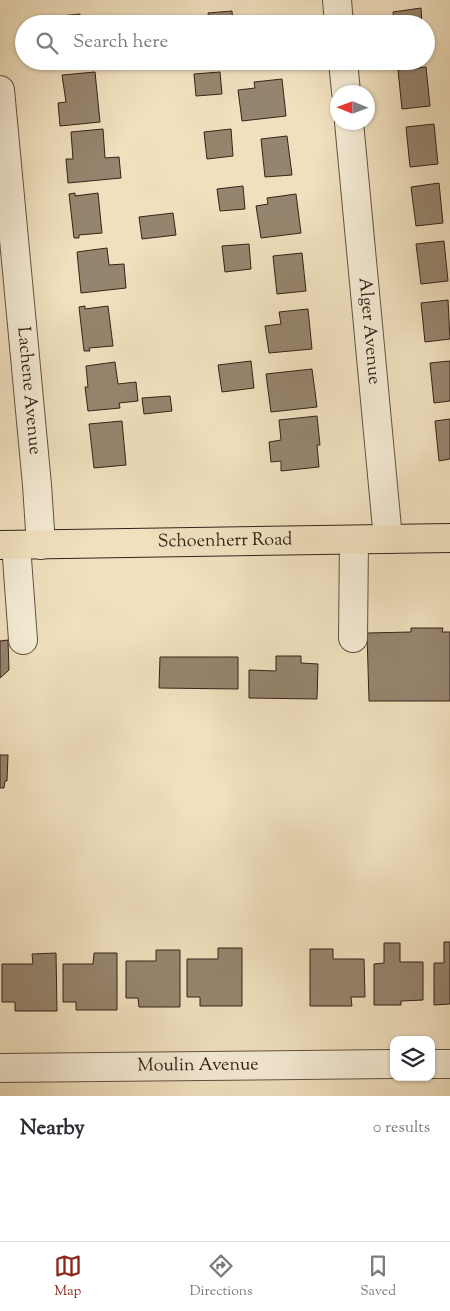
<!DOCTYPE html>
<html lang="en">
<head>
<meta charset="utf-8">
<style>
	:root { --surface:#fff; --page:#f2f2f3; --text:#2b2b33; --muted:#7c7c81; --line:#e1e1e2; --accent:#8f2418 }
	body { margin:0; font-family:"Sorts Mill Goudy",serif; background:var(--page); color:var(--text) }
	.controls { position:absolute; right:15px; bottom:15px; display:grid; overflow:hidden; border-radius:10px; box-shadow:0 1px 4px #0004 }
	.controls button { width:45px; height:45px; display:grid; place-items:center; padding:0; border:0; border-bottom:1px solid var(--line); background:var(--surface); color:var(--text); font:25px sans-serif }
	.compass { position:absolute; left:330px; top:85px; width:45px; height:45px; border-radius:50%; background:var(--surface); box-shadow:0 1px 4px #0004; rotate:271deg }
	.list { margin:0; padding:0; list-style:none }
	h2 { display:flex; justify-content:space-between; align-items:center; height:65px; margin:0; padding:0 20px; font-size:21px }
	h2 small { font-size:16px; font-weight:400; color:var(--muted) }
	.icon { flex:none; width:28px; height:28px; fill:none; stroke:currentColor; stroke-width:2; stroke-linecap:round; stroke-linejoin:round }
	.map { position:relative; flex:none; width:450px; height:1096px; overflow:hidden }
	.search { position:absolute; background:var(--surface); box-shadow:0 1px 4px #0004; left:15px; right:15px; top:15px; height:55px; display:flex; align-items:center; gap:12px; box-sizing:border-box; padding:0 18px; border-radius:28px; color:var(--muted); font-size:19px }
	.sheet { height:145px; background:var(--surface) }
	nav { display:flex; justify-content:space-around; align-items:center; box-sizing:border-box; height:70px; border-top:1px solid var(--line); background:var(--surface); font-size:14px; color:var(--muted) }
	nav a { display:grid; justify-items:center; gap:2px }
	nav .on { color:var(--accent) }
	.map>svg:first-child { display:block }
	.building { fill:#96856e; stroke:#352318 }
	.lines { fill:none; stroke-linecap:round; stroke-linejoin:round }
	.minor-casing { stroke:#645242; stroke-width:30 }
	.major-casing { stroke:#352318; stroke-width:30 }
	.minor { stroke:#f5ebd5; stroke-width:28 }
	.major { stroke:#f0e0be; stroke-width:28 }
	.labels { text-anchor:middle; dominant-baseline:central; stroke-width:5; stroke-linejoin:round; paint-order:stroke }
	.street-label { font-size:18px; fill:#352318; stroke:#f5ebd5 }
</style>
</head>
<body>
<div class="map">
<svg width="450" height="1096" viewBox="0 0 450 1096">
	<rect width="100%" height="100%" fill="#f0e0be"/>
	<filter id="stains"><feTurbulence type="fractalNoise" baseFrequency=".004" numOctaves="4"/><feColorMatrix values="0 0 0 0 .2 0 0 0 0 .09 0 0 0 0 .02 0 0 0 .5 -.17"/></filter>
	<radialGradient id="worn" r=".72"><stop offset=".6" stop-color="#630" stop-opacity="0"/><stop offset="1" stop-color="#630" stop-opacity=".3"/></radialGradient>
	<g class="building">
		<path d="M421 8 422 24H394L393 12Z"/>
		<path d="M232 11 233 24H210L208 13Z"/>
		<path d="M80 14 81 24H51V17Z"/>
		<path d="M278 19 279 24H251L250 22Z"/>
		<path d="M426 67 430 106 402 109 398 70Z"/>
		<path d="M95 72 100 122 60 126 58 103 66 102 62 75Z"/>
		<path d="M220 72 222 94 196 96 194 74Z"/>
		<path d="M282 79 286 116 242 121 238 90 255 88 254 82Z"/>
		<path d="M434 124 438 164 410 167 406 127Z"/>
		<path d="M103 129 105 158 119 157 121 178 68 183 66 159H73L71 132Z"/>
		<path d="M231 129 233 156 207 159 204 132Z"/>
		<path d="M287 136 292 175 265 177 261 139Z"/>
		<path d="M439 183 443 223 416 226 411 187Z"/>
		<path d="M243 186 245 209 220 211 217 189Z"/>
		<path d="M75 193V196L98 193 102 233 79 235V238H74L69 194Z"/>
		<path d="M296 194 301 233 261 238 256 206 268 204 267 198Z"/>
		<path d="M173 213 176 235 142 239 139 217Z"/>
		<path d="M444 241 448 281 421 284 416 244Z"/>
		<path d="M249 244 251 269 225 272 222 246Z"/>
		<path d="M107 248 109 265 124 264 126 288 81 293 77 252Z"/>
		<path d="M302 253 306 291 277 294 273 256Z"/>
		<path d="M448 300 450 339 425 342 421 303Z"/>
		<path d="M85 306V309L108 306 113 346 89 348 90 351H84L79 307Z"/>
		<path d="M308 309 312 349 269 353 265 326 281 324 279 312Z"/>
		<path d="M251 361 254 388 222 392 218 365Z"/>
		<path d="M450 361V401L434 403 430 363Z"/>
		<path d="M115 362 118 384 136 382 138 401 119 403 120 408 88 411 85 387H88L86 366Z"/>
		<path d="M312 369 317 407 271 412 266 374Z"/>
		<path d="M170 396 172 411 144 414 142 398Z"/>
		<path d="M317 416 320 445H317L319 467 281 471V461L271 462 269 442 281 440 279 420Z"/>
		<path d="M450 419V459L439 461 435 421Z"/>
		<path d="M122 421 126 465 94 468 89 424Z"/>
		<path d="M411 628H443L442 632H450V701H369L367 633 411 632Z"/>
		<path d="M8 640 9 670 0 678V641Z"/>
		<path d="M276 656H301V663L318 664 317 699 249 698V670L276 671Z"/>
		<path d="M160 657H238V689L159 688Z"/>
		<path d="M0 755H8L7 781H5L4 788H0Z"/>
		<path d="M444 942H450V1004L434 1005V963H444Z"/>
		<path d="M384 943H400V962H423V1000L401 1001V1005H374V964L384 963Z"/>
		<path d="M218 948H242V1006H200V997H187V959H218Z"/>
		<path d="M310 949H333V959H364L365 997H351L352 1006H310Z"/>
		<path d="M156 950H180V1007H139L138 998H126V961H156Z"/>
		<path d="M56 953 57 1011H15V1002H2V964H33L32 954Z"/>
		<path d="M94 953H117V1010H76V1002H63V964H93Z"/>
	</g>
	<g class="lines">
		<defs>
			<g id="minor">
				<path d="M337 0 339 24"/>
				<path d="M343 61 346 92"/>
				<path id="s1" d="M0 90 37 485 41 545"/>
				<path id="s2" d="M349 122 388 539"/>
				<path d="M16 545 23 640"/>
				<path d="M353 638 354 540"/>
				<path d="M431 1064H450"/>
				<path id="s3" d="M0 1068 394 1064"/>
			</g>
			<g id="major">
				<path id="s4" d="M0 545 450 538"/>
			</g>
		</defs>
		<use href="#minor" class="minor-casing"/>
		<use href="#major" class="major-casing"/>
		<use href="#minor" class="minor"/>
		<use href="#major" class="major"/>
	</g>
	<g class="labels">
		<g class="street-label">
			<text stroke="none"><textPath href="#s2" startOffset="210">Alger Avenue</textPath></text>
			<text stroke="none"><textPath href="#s1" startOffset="302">Lachene Avenue</textPath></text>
			<text stroke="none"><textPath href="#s4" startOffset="225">Schoenherr Road</textPath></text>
			<text stroke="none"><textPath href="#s3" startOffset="198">Moulin Avenue</textPath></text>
		</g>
	</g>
	<rect width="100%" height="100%" filter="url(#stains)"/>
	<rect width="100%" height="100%" fill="url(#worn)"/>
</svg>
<div class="controls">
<button><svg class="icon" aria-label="layers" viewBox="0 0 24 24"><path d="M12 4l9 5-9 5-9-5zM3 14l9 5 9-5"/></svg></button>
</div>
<svg class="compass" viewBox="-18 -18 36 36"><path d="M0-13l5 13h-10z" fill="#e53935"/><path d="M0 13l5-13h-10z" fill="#7c7c81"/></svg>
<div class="search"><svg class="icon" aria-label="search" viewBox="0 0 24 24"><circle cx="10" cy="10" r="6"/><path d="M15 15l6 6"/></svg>Search here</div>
</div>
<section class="sheet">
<h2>Nearby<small>0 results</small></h2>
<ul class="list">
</ul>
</section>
<nav>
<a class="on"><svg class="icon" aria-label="map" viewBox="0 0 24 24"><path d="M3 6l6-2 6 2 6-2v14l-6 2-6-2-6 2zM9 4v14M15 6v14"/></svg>Map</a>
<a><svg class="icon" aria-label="directions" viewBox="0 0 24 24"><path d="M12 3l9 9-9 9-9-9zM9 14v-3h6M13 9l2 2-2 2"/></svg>Directions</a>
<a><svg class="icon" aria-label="saved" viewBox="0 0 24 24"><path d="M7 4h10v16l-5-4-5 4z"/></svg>Saved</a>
</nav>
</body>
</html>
